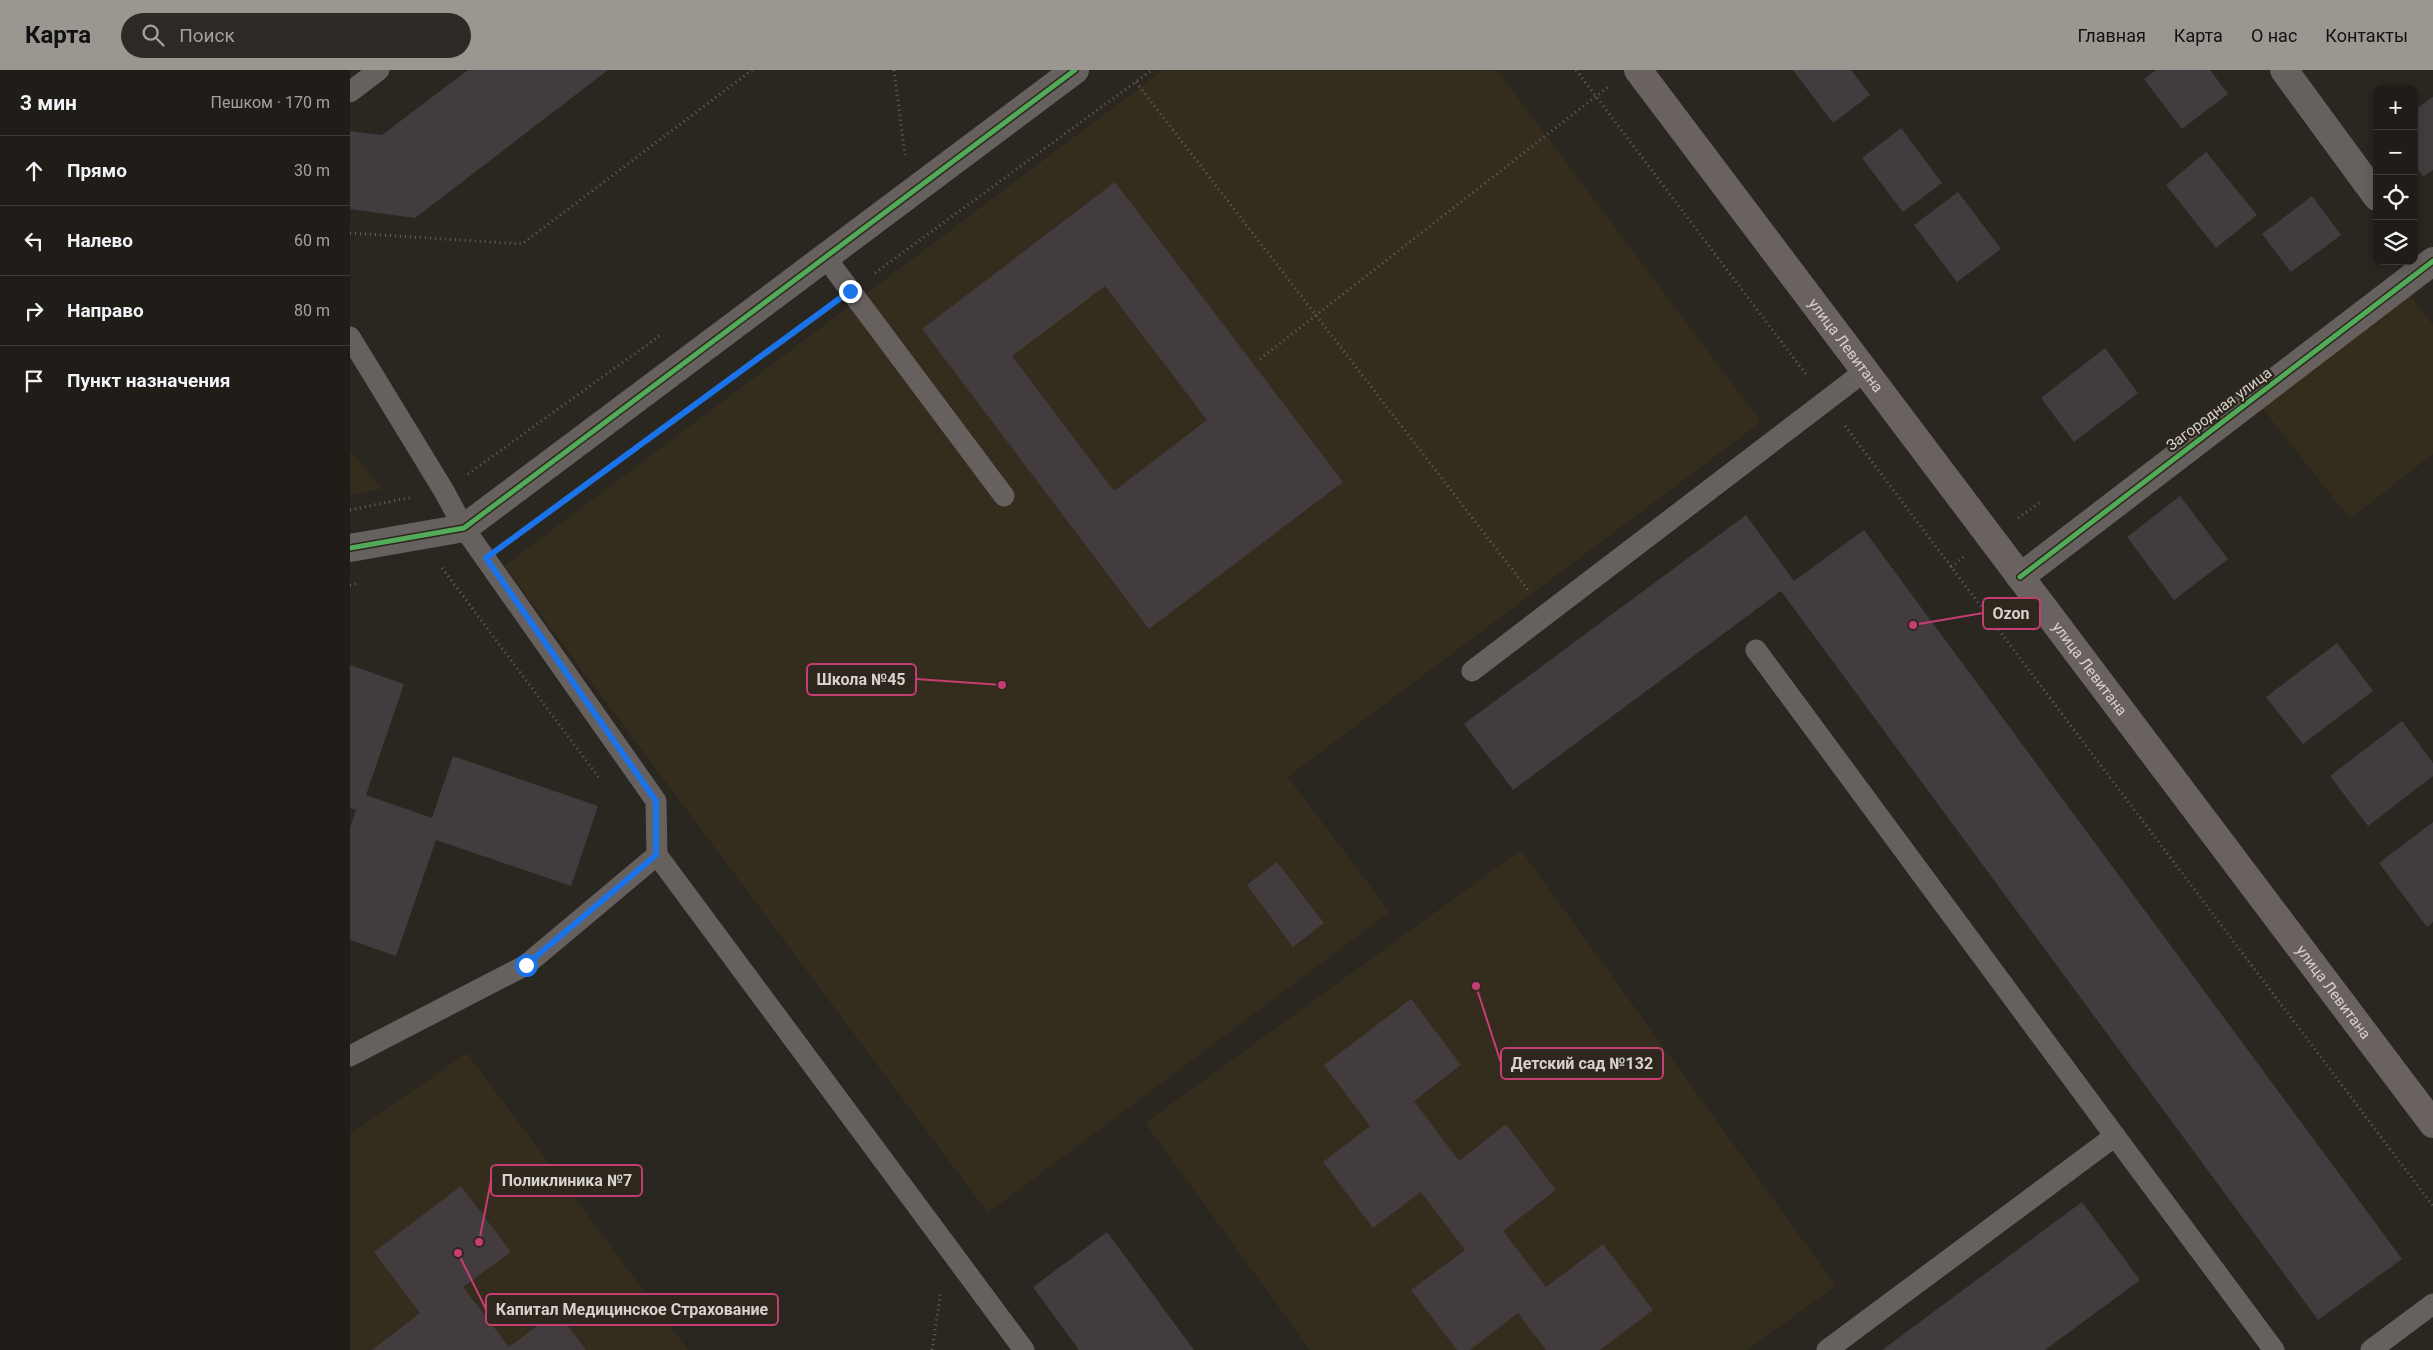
<!DOCTYPE html>
<html lang="ru">
<head>
<meta charset="utf-8">
<style>
	:root { --surface:#201c18; --page:#2d2925; --text:#f1f3f6; --muted:#a2a1a2; --line:#3d3a37; --accent:#9a9690 }
	body { margin:0; font-family:Roboto,sans-serif; background:var(--page); color:var(--text) }
	.controls { position:absolute; right:15px; top:15px; display:grid; overflow:hidden; border-radius:10px; box-shadow:0 2px 12px #0003 }
	.controls button { width:45px; height:45px; display:grid; place-items:center; padding:0; border:0; border-bottom:1px solid var(--line); background:var(--surface); color:var(--text); font:25px sans-serif }
	.stop { position:absolute; width:15px; height:15px; margin:-11px; border:4px solid #1a73e8; border-radius:50%; background:#fff }
	.stop.end { background:#1a73e8; border-color:#fff; box-shadow:0 1px 5px #0008 }
	.list { margin:0; padding:0; list-style:none }
	h2 { display:flex; justify-content:space-between; align-items:center; height:65px; margin:0; padding:0 20px; font-size:21px }
	h2 small { font-size:16px; font-weight:400; color:var(--muted) }
	.list li { display:grid; grid-template-columns:32px 1fr auto; gap:15px; align-items:center; box-sizing:border-box; height:70px; padding:0 20px; border-top:1px solid var(--line) }
	.list b { display:block; font-size:19px; white-space:nowrap }
	.list em { font-size:16px; font-style:normal; color:var(--muted) }
	.icon { flex:none; width:28px; height:28px; fill:none; stroke:currentColor; stroke-width:2; stroke-linecap:round; stroke-linejoin:round }
	.map { position:relative; flex:none; width:2083px; height:1280px; overflow:hidden }
	header { display:flex; align-items:center; gap:30px; box-sizing:border-box; height:70px; padding:0 25px; background:var(--accent); color:#111 }
	header strong { font-size:24px }
	nav { display:flex; gap:28px; margin-inline-start:auto; font-size:18px }
	.search { width:350px; height:45px; background:var(--page); display:flex; align-items:center; gap:12px; box-sizing:border-box; padding:0 18px; border-radius:28px; color:var(--muted); font-size:19px }
	main { display:flex }
	aside { flex:1; background:var(--surface) }
	.map>svg:first-child { display:block }
	.built { fill:#342c1d }
	.building { fill:#423c3f; fill-rule:evenodd }
	.lines { fill:none; stroke-linecap:round; stroke-linejoin:round }
	.path { stroke:#676261; stroke-width:3; stroke-dasharray:1 4; stroke-linecap:butt }
	.service { stroke:#66605f; stroke-width:21 }
	.minor { stroke:#66605f; stroke-width:28 }
	.secondary { stroke:#696261; stroke-width:28 }
	.cycleway-casing { stroke:#2d271d; stroke-width:8 }
	.cycleway { stroke:#51ab58; stroke-width:5 }
	.route { stroke:#1a73e8; stroke-width:6 }
	.labels { text-anchor:middle; dominant-baseline:central; stroke-width:5; stroke-linejoin:round; paint-order:stroke }
	.street-label { font-size:15px; fill:#d7d3cc; stroke:#2d271d }
	.leader { fill:none; stroke:#c63d72; stroke-width:2 }
	.callout-dot { fill:#c63d72; stroke:#2d271d; stroke-width:2 }
	.callout { fill:#2d271d; stroke:#c63d72; stroke-width:2 }
	.callout-label { font-size:16px; text-anchor:middle; font-weight:bold; fill:#d7d3cc }
</style>
</head>
<body>
<header>
<strong>Карта</strong>
<div class="search"><svg class="icon" aria-label="search" viewBox="0 0 24 24"><circle cx="10" cy="10" r="6"/><path d="M15 15l6 6"/></svg>Поиск</div>
<nav><a>Главная</a><a>Карта</a><a>О нас</a><a>Контакты</a></nav>
</header>
<main>
<aside>
<h2>3 мин<small>Пешком · 170 m</small></h2>
<ul class="list">
<li><svg class="icon" aria-label="ahead" viewBox="0 0 24 24"><path d="M12 20V5M6 11l6-6 6 6"/></svg><div><b>Прямо</b></div><em>30 m</em></li>
<li><svg class="icon" aria-label="left" viewBox="0 0 24 24"><path d="M17 20v-9H6M10 6l-5 5 5 5"/></svg><div><b>Налево</b></div><em>60 m</em></li>
<li><svg class="icon" aria-label="right" viewBox="0 0 24 24"><path d="M7 20v-9h11M14 6l5 5-5 5"/></svg><div><b>Направо</b></div><em>80 m</em></li>
<li><svg class="icon" aria-label="arrive" viewBox="0 0 24 24"><path d="M6 21V4h12l-3 4 3 4H6"/></svg><div><b>Пункт назначения</b></div></li>
</ul>
</aside>
<div class="map">
<svg width="2083" height="1280" viewBox="0 0 2083 1280">
	<rect width="100%" height="100%" fill="#2a2620"/>
	<g class="built">
		<path d="M813 0H1147L1411 352 938 707 1040 842 638 1143 154 496Z"/>
		<path d="M2058 223 2083 255V384L2000 449 1912 338Z"/>
		<path d="M0 380 32 419 0 425Z"/>
		<path d="M1171 780 1486 1216 1397 1280H960L795 1053Z"/>
		<path d="M117 983 338 1280H0V1064Z"/>
	</g>
	<g class="building">
		<path d="M118 0H258L65 148 0 139V61L32 65Z"/>
		<path d="M1443 0H1501L1520 25 1483 53Z"/>
		<path d="M1806 0H1860L1878 24 1832 59 1794 9Z"/>
		<path d="M2083 27V100L2073 107 2064 94V40Z"/>
		<path d="M1551 58 1592 113 1553 142 1512 88Z"/>
		<path d="M1856 82 1907 145 1866 178 1816 115Z"/>
		<path d="M765 112 993 412 799 559 572 259ZM755 216 857 350 764 421 662 286Z"/>
		<path d="M1608 122 1651 179 1607 212 1564 155Z"/>
		<path d="M1962 126 1991 165 1941 202 1912 164Z"/>
		<path d="M1755 278 1788 323 1724 372 1691 328Z"/>
		<path d="M1830 426 1878 489 1824 530 1777 467Z"/>
		<path d="M1396 445 1444 511 1514 460 2052 1189 1968 1250 1431 521 1163 720 1114 654Z"/>
		<path d="M1987 573 2023 621 1953 674 1916 627Z"/>
		<path d="M0 595 54 614 16 725 82 748 103 686 248 736 221 816 86 770 46 886 0 870V758L6 740 0 738Z"/>
		<path d="M2052 651 2083 693V706L2018 756 1980 706Z"/>
		<path d="M2083 752V852L2077 857 2029 793Z"/>
		<path d="M927 792 974 853 943 877 897 815Z"/>
		<path d="M1061 929 1111 995 1064 1031 1109 1091 1156 1054 1206 1120 1153 1161 1196 1217 1253 1174 1303 1240 1250 1280H1196L1168 1243 1120 1280H1107L1061 1220 1115 1180 1071 1122 1023 1158 973 1092 1020 1056 974 995Z"/>
		<path d="M111 1116 161 1182 113 1217 159 1277 207 1241 236 1280H22L70 1243 24 1182Z"/>
		<path d="M1732 1132 1790 1210 1695 1280H1532Z"/>
		<path d="M757 1162 844 1280H729L683 1217Z"/>
	</g>
	<g class="lines">
		<g class="path">
			<path d="M544 0 555 85"/>
			<path d="M1226 0 1458 307"/>
			<path d="M786 12 1178 520"/>
			<path d="M0 163 172 174 402 0"/>
			<path d="M525 203 802 0"/>
			<path d="M910 289 1258 17"/>
			<path d="M1495 356 2083 1136"/>
			<path d="M118 404 312 264"/>
			<path d="M0 440 63 427"/>
			<path d="M1668 448 1689 433"/>
			<path d="M160 471 475 239"/>
			<path d="M1601 497 1614 487"/>
			<path d="M92 498 250 709"/>
			<path d="M0 515 9 513"/>
			<path d="M582 1280 591 1221"/>
		</g>
		<g class="service">
			<path d="M0 22 29 0"/>
			<path d="M476 188 654 426"/>
			<path d="M0 267 94 421 114 458 306 731 307 785 176 895 0 986"/>
			<path d="M1406 580 1765 1066"/>
			<path d="M1122 601 1515 301"/>
			<path d="M307 785 674 1280"/>
			<path d="M1477 1280 1765 1066 1924 1280"/>
			<path d="M2021 1280 2083 1234"/>
		</g>
		<g class="minor">
			<path d="M1934 0 2027 127"/>
			<path d="M0 478 114 458 725 0"/>
			<path d="M1670 507 2083 191"/>
		</g>
		<path class="secondary" id="s1" d="M1288 0 2083 1054"/>
		<defs>
			<g id="cycleway">
				<path d="M0 478 114 458 725 0"/>
				<path d="M1670 507 2083 191"/>
			</g>
		</defs>
		<use href="#cycleway" class="cycleway-casing"/>
		<use href="#cycleway" class="cycleway"/>
	</g>
	<g class="lines">
		<path class="route" d="M176 895 306 785V731L136 488 500 221"/>
	</g>
	<g class="labels">
		<g class="street-label">
			<text stroke="none"><textPath href="#s1" startOffset="345">улица Левитана</textPath></text>
			<text transform="translate(1869 339) rotate(-37)">Загородная улица</text>
			<text stroke="none"><textPath href="#s1" startOffset="750">улица Левитана</textPath></text>
			<text stroke="none"><textPath href="#s1" startOffset="1155">улица Левитана</textPath></text>
		</g>
	</g>
	<path class="leader" d="M1563 555L1633 543M652 615L566 609M1126 916L1151 993M129 1172L141 1111M108 1183L136 1239"/>
	<g class="callout-dot">
		<circle cx="1563" cy="555" r="5"/>
		<circle cx="652" cy="615" r="5"/>
		<circle cx="1126" cy="916" r="5"/>
		<circle cx="129" cy="1172" r="5"/>
		<circle cx="108" cy="1183" r="5"/>
	</g>
	<g class="callout">
		<rect x="1633" y="528" width="57" height="31" rx="5"/>
		<rect x="457" y="594" width="109" height="31" rx="5"/>
		<rect x="1151" y="978" width="162" height="31" rx="5"/>
		<rect x="141" y="1095" width="151" height="31" rx="5"/>
		<rect x="136" y="1224" width="292" height="31" rx="5"/>
	</g>
	<g class="callout-label">
		<text x="1661" y="549">Ozon</text>
		<text x="511" y="615">Школа №45</text>
		<text x="1232" y="999">Детский сад №132</text>
		<text x="217" y="1116">Поликлиника №7</text>
		<text x="282" y="1245">Капитал Медицинское Страхование</text>
	</g>
</svg>
<div class="controls">
<button>+</button>
<button>−</button>
<button><svg class="icon" aria-label="locate" viewBox="0 0 24 24"><circle cx="12" cy="12" r="6"/><path d="M12 2v4M12 18v4M2 12h4M18 12h4"/></svg></button>
<button><svg class="icon" aria-label="layers" viewBox="0 0 24 24"><path d="M12 4l9 5-9 5-9-5zM3 14l9 5 9-5"/></svg></button>
</div>
<div class="stop" style="left:176px;top:895px"></div>
<div class="stop end" style="left:500px;top:221px"></div>
</div>
</main>
</body>
</html>
